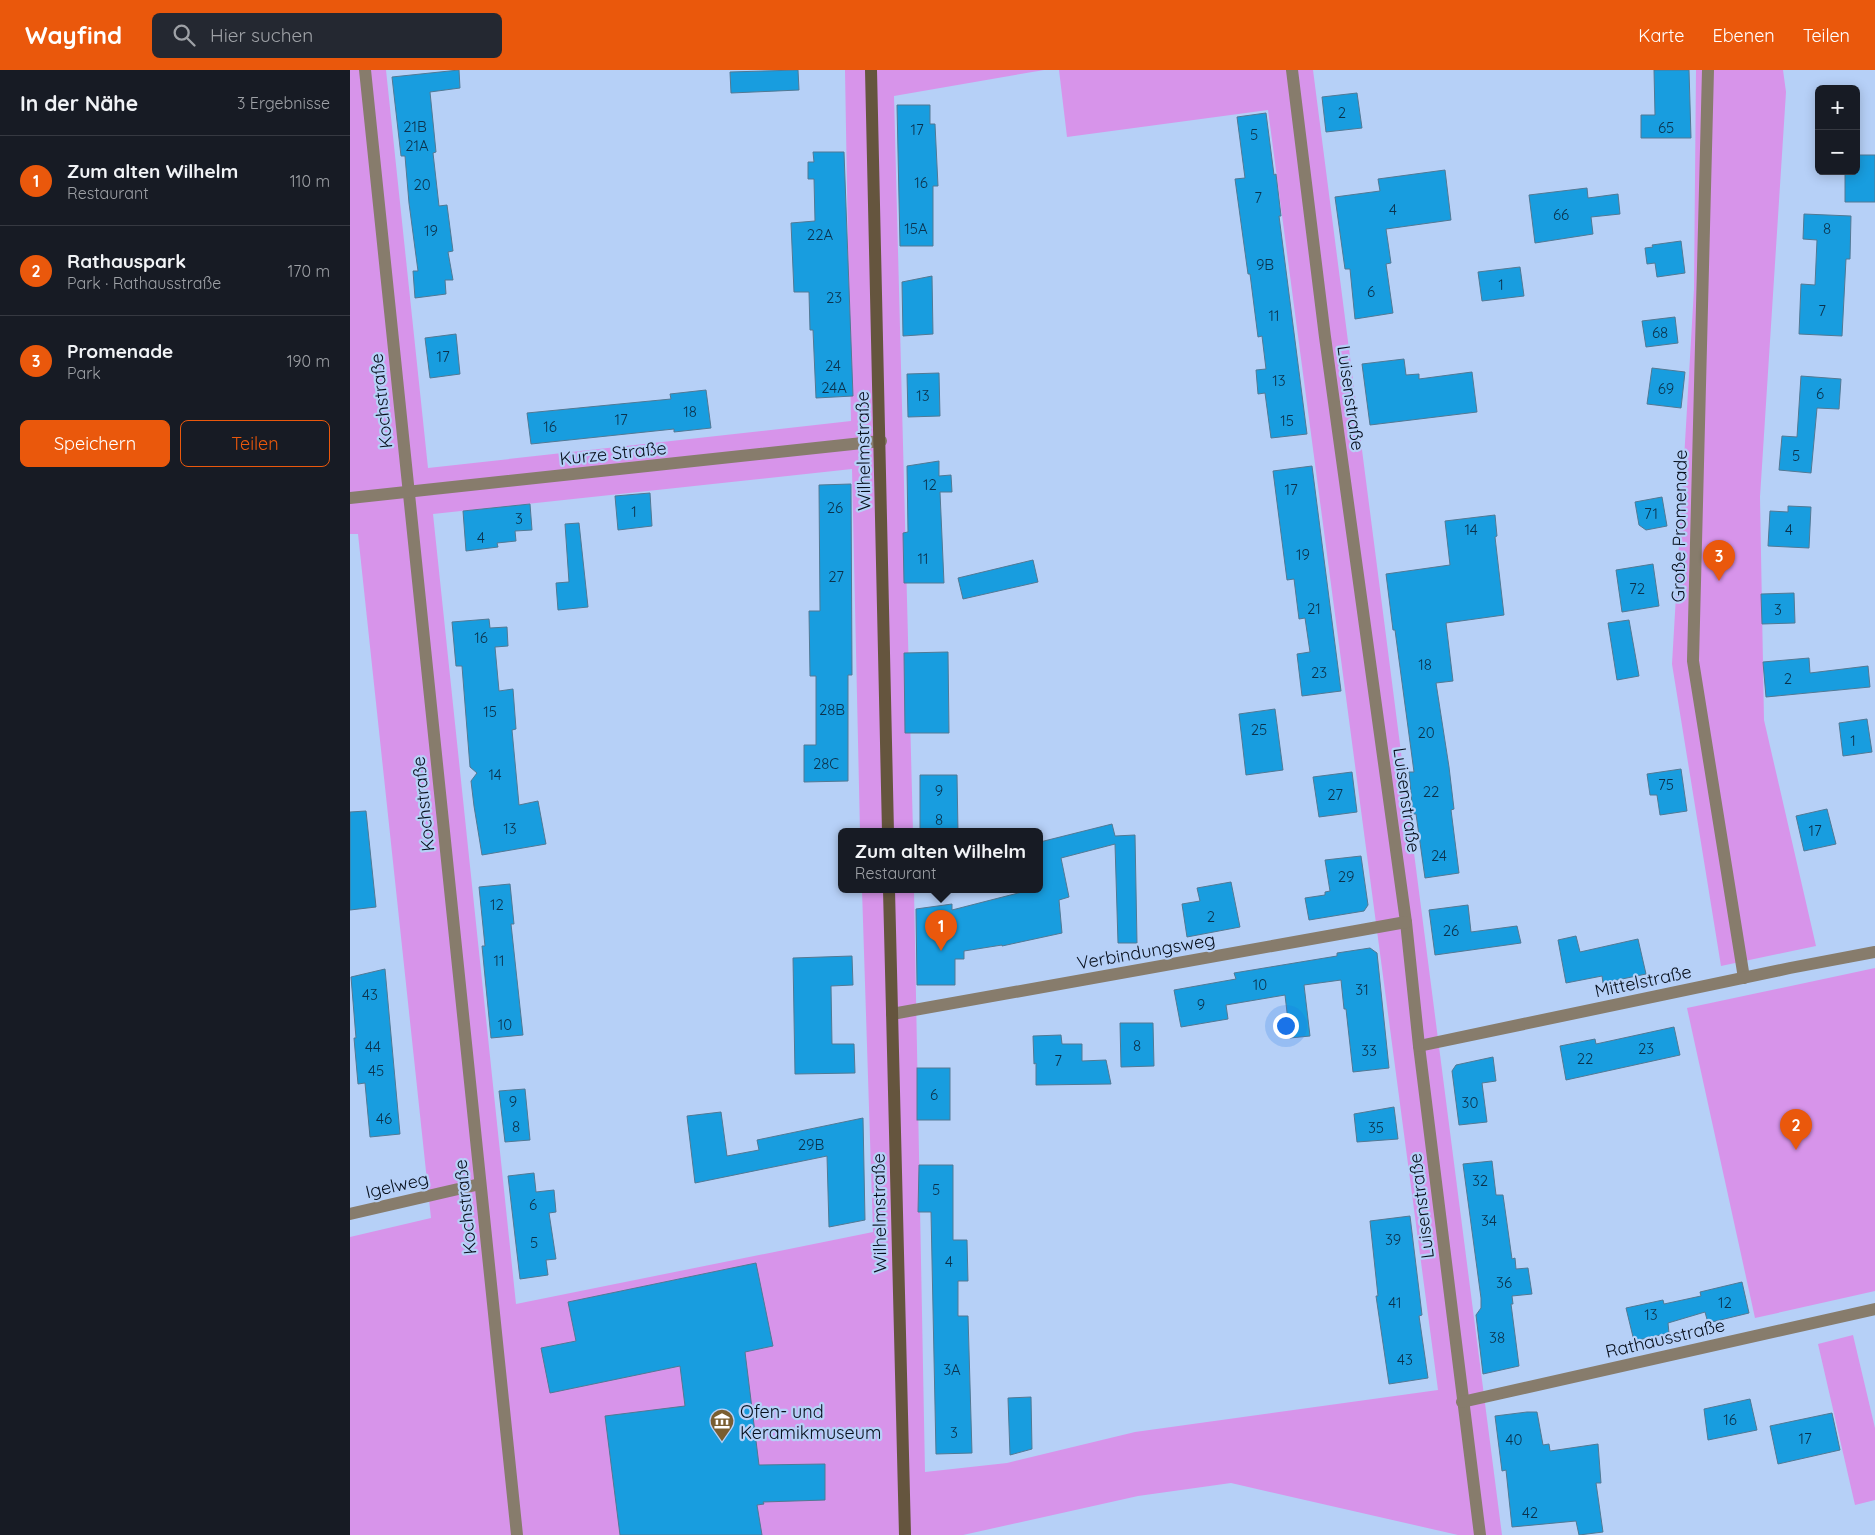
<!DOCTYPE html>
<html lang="de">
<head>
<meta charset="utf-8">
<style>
	:root { --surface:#171b24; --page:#242831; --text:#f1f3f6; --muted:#9ea1a6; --line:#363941; --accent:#ea580c }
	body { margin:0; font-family:Quicksand,sans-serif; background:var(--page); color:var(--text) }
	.controls { position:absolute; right:15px; top:15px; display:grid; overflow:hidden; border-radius:8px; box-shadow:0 2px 12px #0003 }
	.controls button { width:45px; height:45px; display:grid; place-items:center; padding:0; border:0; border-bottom:1px solid var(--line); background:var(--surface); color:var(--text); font:25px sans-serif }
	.you { position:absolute; left:935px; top:955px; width:18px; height:18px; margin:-12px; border:4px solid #fff; border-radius:50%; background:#1a73e8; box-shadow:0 0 0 8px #1a73e833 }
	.badge { display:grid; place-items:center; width:32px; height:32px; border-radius:50%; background:var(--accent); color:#fff; font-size:16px; font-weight:700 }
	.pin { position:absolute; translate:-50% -41px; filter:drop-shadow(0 1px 2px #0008) }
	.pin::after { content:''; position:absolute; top:26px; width:18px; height:15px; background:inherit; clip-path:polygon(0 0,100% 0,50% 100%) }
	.popup { position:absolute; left:488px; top:758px; width:205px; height:65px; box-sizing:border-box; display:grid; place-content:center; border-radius:8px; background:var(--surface); filter:drop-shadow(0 1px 4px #0005); font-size:16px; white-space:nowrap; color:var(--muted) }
	.popup b { font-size:19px; color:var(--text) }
	.popup::after { content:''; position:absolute; left:50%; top:100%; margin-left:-10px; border:10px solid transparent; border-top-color:var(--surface) }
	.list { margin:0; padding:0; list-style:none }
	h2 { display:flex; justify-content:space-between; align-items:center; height:65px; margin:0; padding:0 20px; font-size:21px }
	h2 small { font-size:16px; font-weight:400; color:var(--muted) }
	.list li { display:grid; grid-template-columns:32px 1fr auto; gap:15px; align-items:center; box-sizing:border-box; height:90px; padding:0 20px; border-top:1px solid var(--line) }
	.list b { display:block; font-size:19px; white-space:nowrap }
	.list p { margin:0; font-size:16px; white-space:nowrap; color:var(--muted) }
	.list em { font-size:16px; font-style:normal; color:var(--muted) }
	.actions { display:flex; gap:10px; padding:15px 20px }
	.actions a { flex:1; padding:11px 0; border:1px solid var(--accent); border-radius:8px; text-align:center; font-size:18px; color:var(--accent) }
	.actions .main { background:var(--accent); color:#fff }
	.icon { flex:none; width:28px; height:28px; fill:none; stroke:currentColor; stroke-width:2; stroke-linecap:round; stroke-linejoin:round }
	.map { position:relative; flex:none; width:1525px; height:1465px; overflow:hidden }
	header { display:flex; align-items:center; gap:30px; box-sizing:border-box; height:70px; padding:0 25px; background:var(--accent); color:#fff }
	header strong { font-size:24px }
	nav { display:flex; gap:28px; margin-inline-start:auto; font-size:18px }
	.search { width:350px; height:45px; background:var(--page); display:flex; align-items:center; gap:12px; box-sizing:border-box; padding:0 18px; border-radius:8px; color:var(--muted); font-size:19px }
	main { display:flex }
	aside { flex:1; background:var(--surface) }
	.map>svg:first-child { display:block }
	.green { fill:#d794ea }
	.building { fill:#189ddf; stroke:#527994 }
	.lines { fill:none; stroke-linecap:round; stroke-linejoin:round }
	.street { stroke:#877c6c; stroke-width:12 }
	.secondary { stroke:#65553e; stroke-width:12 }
	.labels { text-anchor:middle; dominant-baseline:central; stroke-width:4.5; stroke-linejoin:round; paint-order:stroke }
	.number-label { font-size:15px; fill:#0b324d }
	.street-label { font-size:18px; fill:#070f1c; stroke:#b6d0f7 }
	.poi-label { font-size:18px; fill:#070f1c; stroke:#b6d0f7; text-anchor:start }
</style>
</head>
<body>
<header>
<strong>Wayfind</strong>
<div class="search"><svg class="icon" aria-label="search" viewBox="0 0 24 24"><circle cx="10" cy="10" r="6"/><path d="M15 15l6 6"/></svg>Hier suchen</div>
<nav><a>Karte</a><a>Ebenen</a><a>Teilen</a></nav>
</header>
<main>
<aside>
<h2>In der Nähe<small>3 Ergebnisse</small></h2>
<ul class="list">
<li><span class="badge">1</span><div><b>Zum alten Wilhelm</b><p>Restaurant</p></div><em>110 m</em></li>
<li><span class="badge">2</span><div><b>Rathauspark</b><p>Park · Rathausstraße</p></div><em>170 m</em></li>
<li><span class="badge">3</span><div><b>Promenade</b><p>Park</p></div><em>190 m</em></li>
</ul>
<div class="actions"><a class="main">Speichern</a><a>Teilen</a></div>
</aside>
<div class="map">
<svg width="1525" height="1465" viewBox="0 0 1525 1465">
	<rect width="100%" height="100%" fill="#b6d0f7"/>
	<g class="green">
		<path d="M0 0H36L78 398 501 351 495 0H694L544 26 563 762H510L502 399 83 444 166 1234 523 1162 512 820H564L575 1402 657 1393 785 1362 1088 1320 918 40 717 67 709 0H963L1152 1465H1108L881 1413 788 1426 613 1465H0V1167L81 1148 8 464H0Z"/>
		<path d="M1346 0H1433L1436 22 1410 427 1414 650 1466 876 1371 896 1322 594 1344 219Z"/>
		<path d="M1525 898V1221L1405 1248 1337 938Z"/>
		<path d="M1503 1265 1525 1358V1430L1505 1435 1468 1274Z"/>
	</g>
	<g class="building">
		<path d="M109 0 110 18 80 22 86 82 83 83 89 136 97 135 103 181 98 182 103 210H95L96 224 65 228 63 201H68L59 133 55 86H51L42 7Z"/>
		<path d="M448 0 449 20 381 23 380 2Z"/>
		<path d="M1304 0H1339L1341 68H1291V45H1305Z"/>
		<path d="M1007 23 1012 58 976 62 972 27Z"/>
		<path d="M547 35H580V54H585L588 116H583V176H550Z"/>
		<path d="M916 43 924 105 926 104 931 146H929L957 364 921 368 915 323 908 324 906 300 916 299 912 266 908 267 900 204H898L885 109 895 108 887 47Z"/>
		<path d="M463 82H494L503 326 466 328 463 260H460L459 222H444L441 153 465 151 464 109H458V92H464Z"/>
		<path d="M1506 85H1525V132H1495V101H1506Z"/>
		<path d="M1095 100 1101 150 1036 159 1041 193 1036 194 1043 243 1005 249 1000 199H995L985 127 1030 121 1028 109Z"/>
		<path d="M1237 118 1238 128 1268 124 1270 144 1241 147 1243 164 1185 173 1179 125Z"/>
		<path d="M1454 144 1501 146 1500 189H1496L1492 266 1449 264 1451 214 1465 215 1467 170 1453 169Z"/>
		<path d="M1331 171 1335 203 1307 207 1305 193 1297 194 1295 178 1303 177 1302 175Z"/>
		<path d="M1170 197 1174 226 1132 231 1128 202Z"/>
		<path d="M582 206 583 264 553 266 552 212Z"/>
		<path d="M1325 247 1328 273 1296 277 1292 251Z"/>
		<path d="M106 264 110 304 80 308 75 268Z"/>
		<path d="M1054 289 1056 305 1069 304V309L1122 302 1127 342 1020 355 1012 294Z"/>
		<path d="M1302 298 1335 302 1331 338 1297 334Z"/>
		<path d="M589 303 590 346 558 347 557 304Z"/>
		<path d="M1451 306 1491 309 1489 339 1467 338 1461 403 1429 400 1432 366 1447 367Z"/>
		<path d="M356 320 361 358 324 362V359L181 374 177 343 321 329 320 324Z"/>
		<path d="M589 391V406L601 405 602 422H590L594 513H554L553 463 558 462 557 396Z"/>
		<path d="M962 396 991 621 952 626 947 584 960 582 955 548 949 549 944 509 937 510 923 401Z"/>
		<path d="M501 414 502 605H498V711L454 712V675H466V606H460L459 541H470L469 415Z"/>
		<path d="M300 423 302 456 268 460 265 426Z"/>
		<path d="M1312 427 1317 456 1296 460 1289 455 1285 432Z"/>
		<path d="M180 434 182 460 165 461 166 471 147 473 148 477 116 481 113 441Z"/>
		<path d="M1438 436 1461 437 1459 478 1418 476 1420 441 1438 442Z"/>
		<path d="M1145 445 1147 466 1145 467 1154 545 1096 553 1103 611 1086 613 1099 697 1104 739 1101 740 1109 803 1075 808 1066 744H1063L1059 702H1064L1045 560H1043L1036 504 1100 495 1095 451Z"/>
		<path d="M229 453 238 537 208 540 206 513 219 512 215 454Z"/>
		<path d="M683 490 688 512 613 529 608 508Z"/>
		<path d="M1303 494 1309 536 1272 542 1266 500Z"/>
		<path d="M1444 523 1445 553 1412 554 1411 524Z"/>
		<path d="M139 549 140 558 157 557 158 576 145 577 149 621 163 619 166 659 162 660 169 735 188 731 196 774 132 785 124 736 121 711 127 703 120 697 112 596H106L102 552Z"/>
		<path d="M1279 550 1289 606 1267 610 1258 553Z"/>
		<path d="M598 582 599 663H555L554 583Z"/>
		<path d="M1459 588 1460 603 1518 596 1520 617 1416 627 1413 592Z"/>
		<path d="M925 639 933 700 896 705 889 644Z"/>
		<path d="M1517 649 1522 682 1493 686 1489 653Z"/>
		<path d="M1331 699 1337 741 1310 745 1307 725H1300L1297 704Z"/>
		<path d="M1002 702 1007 742 969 747 963 707Z"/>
		<path d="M570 705H607L608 762H570Z"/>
		<path d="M1477 739 1486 774 1454 781 1446 746Z"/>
		<path d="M16 741 26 837 0 840V742Z"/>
		<path d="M762 754 765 766 785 765 787 873H768L765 774 711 788 719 827 709 830 712 863 652 876V875L614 881V889H605V915H567L566 839 602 834V840L680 820H690V772Z"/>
		<path d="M1011 786 1018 835 1014 841 959 850 955 828 975 825V822L980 821 975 790Z"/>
		<path d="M881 812 890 857 837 867 832 834 850 831 847 818Z"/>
		<path d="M160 814 164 854H161L173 965 141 968 132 876H135L129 817Z"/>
		<path d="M1118 835 1121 862 1167 856 1171 873 1085 885 1079 840Z"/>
		<path d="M1226 866 1230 882 1288 869 1296 904 1253 913 1252 906 1216 913 1208 870Z"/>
		<path d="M1020 878 1027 883 1039 998 1003 1002 996 939H994L991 910 954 915 960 966 940 968 935 925 876 935 878 949 831 957 824 920 886 909 884 903 987 886V883Z"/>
		<path d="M502 886 503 915 481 916 482 974H504L505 1003 445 1004 443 888Z"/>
		<path d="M35 899 50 1064 20 1067 15 1013 8 1014 4 968H6L1 907Z"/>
		<path d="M770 953H803L804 996 771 997Z"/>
		<path d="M1324 957 1330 985 1216 1010 1210 976 1245 969 1246 974Z"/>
		<path d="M711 965 712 974H732V991L756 990 761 1014 686 1015V993L684 994 683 966Z"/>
		<path d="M1143 987 1146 1011 1132 1013 1137 1052 1109 1055 1102 1001 1106 995Z"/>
		<rect x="567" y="998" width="33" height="52"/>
		<path d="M175 1019 180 1070 155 1072 149 1021Z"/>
		<path d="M1044 1037 1048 1069 1007 1072 1004 1044Z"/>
		<path d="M371 1042 377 1086 409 1080 407 1070 513 1048 515 1150 479 1157 477 1086 345 1113 337 1046Z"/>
		<path d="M1142 1091 1146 1125H1153L1162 1189 1165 1188 1166 1199 1178 1198 1182 1224 1162 1226 1163 1234H1161L1169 1296 1133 1304 1126 1245 1131 1238V1228L1113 1094Z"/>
		<path d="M569 1095H603V1170H617L618 1211H608V1246H618L622 1383 586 1384 581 1142H568Z"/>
		<path d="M184 1103 186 1122 204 1120 206 1142 199 1143 206 1189 196 1190 198 1205 170 1209 158 1106Z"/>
		<path d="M1060 1146 1072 1245 1069 1246 1078 1308 1039 1314 1026 1226H1028L1020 1151Z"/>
		<path d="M406 1193 423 1276 395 1282 409 1395 475 1394V1430L413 1432 414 1434 407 1435 412 1465H270L255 1346 335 1336 330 1296 200 1323 191 1278 226 1271 218 1232Z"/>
		<path d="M1392 1212 1399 1243 1358 1253 1355 1242 1318 1253 1319 1263 1284 1271 1276 1238 1313 1230 1314 1234 1351 1226 1350 1222Z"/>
		<path d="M681 1327 682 1379 660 1385 658 1328Z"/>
		<path d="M1400 1329 1407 1360 1358 1370 1354 1339Z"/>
		<path d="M1177 1342H1187L1193 1375 1199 1374 1200 1381 1248 1374 1251 1413H1246L1253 1462 1229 1465 1226 1451 1162 1457 1156 1400 1152 1401 1145 1346Z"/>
		<path d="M1482 1343 1490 1380 1428 1394 1420 1356Z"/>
	</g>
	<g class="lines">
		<g class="street">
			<path d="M15 0 167 1465"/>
			<path d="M942 0 975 267 1056 852 1069 976 1130 1465"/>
			<path d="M1358 0 1343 591 1394 908"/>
			<path d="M0 428 531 371"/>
			<path d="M542 944 1056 852"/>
			<path d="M1069 976 1440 898 1525 882"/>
			<path d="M0 1144 130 1114"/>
			<path d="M1112 1332 1525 1239"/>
		</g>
		<g class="secondary">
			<path d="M521 0 538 762"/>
			<path d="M539 820 555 1465"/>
		</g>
	</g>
	<defs>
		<symbol id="museum-pin" viewBox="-11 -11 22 30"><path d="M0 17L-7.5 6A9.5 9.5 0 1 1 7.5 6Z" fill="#7a5e31" stroke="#b6d0f7"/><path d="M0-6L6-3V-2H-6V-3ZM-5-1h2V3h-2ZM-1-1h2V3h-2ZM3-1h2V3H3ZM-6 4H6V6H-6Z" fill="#fff"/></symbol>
	</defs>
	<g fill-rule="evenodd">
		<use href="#museum-pin" x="358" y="1337" width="28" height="38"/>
	</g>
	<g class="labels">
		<g class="number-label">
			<text x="992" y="42">2</text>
			<text x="65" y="56">21B</text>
			<text x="1316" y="57">65</text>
			<text x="567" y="59">17</text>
			<text x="904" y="64">5</text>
			<text x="67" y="75">21A</text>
			<text x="571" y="112">16</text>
			<text x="72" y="114">20</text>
			<text x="908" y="127">7</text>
			<text x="1043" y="139">4</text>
			<text x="1211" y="144">66</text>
			<text x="566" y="158">15A</text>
			<text x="1477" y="158">8</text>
			<text x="81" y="160">19</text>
			<text x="470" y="164">22A</text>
			<text x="915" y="194">9B</text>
			<text x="1151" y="214">1</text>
			<text x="1021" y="221">6</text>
			<text x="484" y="227">23</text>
			<text x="1472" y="240">7</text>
			<text x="924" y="245">11</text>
			<text x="1310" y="262">68</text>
			<text x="93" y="286">17</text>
			<text x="483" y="295">24</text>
			<text x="929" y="310">13</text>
			<text x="484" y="317">24A</text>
			<text x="1316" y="318">69</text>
			<text x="1470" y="323">6</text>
			<text x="573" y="325">13</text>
			<text x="340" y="341">18</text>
			<text x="271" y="349">17</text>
			<text x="937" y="350">15</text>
			<text x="200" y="356">16</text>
			<text x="1446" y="385">5</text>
			<text x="580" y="414">12</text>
			<text x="941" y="419">17</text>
			<text x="485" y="437">26</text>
			<text x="284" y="441">1</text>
			<text x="1301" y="443">71</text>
			<text x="169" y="448">3</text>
			<text x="1121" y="459">14</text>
			<text x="1439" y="459">4</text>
			<text x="131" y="467">4</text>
			<text x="953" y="484">19</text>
			<text x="573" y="488">11</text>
			<text x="486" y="506">27</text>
			<text x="1287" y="518">72</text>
			<text x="964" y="538">21</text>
			<text x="1428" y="539">3</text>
			<text x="131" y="567">16</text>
			<text x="1075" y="594">18</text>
			<text x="969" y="602">23</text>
			<text x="1438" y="608">2</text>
			<text x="482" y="639">28B</text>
			<text x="140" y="641">15</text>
			<text x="909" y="659">25</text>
			<text x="1076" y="662">20</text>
			<text x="1503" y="670">1</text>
			<text x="476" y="693">28C</text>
			<text x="145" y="704">14</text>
			<text x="1316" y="714">75</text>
			<text x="589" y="720">9</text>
			<text x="1081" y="721">22</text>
			<text x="985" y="724">27</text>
			<text x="589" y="749">8</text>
			<text x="160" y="758">13</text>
			<text x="1465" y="760">17</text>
			<text x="1089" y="785">24</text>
			<text x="996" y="806">29</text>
			<text x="147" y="834">12</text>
			<text x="861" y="846">2</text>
			<text x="1101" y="860">26</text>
			<text x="149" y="890">11</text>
			<text x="910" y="914">10</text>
			<text x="1012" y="919">31</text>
			<text x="20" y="924">43</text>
			<text x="851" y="934">9</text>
			<text x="155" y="954">10</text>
			<text x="787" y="975">8</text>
			<text x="23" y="976">44</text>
			<text x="1296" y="978">23</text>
			<text x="1019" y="980">33</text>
			<text x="1235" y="988">22</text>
			<text x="708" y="990">7</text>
			<text x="26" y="1000">45</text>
			<text x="584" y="1024">6</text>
			<text x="163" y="1031">9</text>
			<text x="1120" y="1032">30</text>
			<text x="34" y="1048">46</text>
			<text x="166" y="1056">8</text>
			<text x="1026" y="1057">35</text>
			<text x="461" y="1074">29B</text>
			<text x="1130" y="1110">32</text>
			<text x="586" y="1119">5</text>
			<text x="183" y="1134">6</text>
			<text x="1139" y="1150">34</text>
			<text x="1043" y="1169">39</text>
			<text x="184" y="1172">5</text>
			<text x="599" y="1191">4</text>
			<text x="1154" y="1212">36</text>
			<text x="1045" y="1232">41</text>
			<text x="1375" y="1232">12</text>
			<text x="1301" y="1244">13</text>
			<text x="1147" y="1267">38</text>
			<text x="1055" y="1289">43</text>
			<text x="602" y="1299">3A</text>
			<text x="1380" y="1349">16</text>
			<text x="604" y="1362">3</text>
			<text x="1455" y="1368">17</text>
			<text x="1164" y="1369">40</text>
			<text x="1180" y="1442">42</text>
		</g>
		<g class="street-label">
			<text transform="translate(1001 328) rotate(82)">Luisenstraße</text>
			<text transform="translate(31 331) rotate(-96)">Kochstraße</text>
			<text transform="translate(513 381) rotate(-91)">Wilhelmstraße</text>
			<text transform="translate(263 383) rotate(-6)">Kurze Straße</text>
			<text transform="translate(1329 456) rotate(-89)">Große Promenade</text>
			<text transform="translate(1057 730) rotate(82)">Luisenstraße</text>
			<text transform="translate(73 734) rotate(-96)">Kochstraße</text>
			<text transform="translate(796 881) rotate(-10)">Verbindungsweg</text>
			<text transform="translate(1293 911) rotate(-12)">Mittelstraße</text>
			<text transform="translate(47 1115) rotate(-13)">Igelweg</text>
			<text transform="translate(1071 1136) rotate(-97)">Luisenstraße</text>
			<text transform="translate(115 1137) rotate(-96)">Kochstraße</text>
			<text transform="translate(529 1143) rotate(-91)">Wilhelmstraße</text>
			<text transform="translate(1315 1268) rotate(-13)">Rathausstraße</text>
		</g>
		<g class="poi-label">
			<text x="390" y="1341">Ofen- und<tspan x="390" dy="21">Keramikmuseum</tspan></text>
		</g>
	</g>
</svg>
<div class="controls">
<button>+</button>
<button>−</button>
</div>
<div class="you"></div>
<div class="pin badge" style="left:591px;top:881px">1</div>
<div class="popup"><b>Zum alten Wilhelm</b>Restaurant</div>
<div class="pin badge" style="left:1446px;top:1080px">2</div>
<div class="pin badge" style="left:1369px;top:511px">3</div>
</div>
</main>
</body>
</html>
